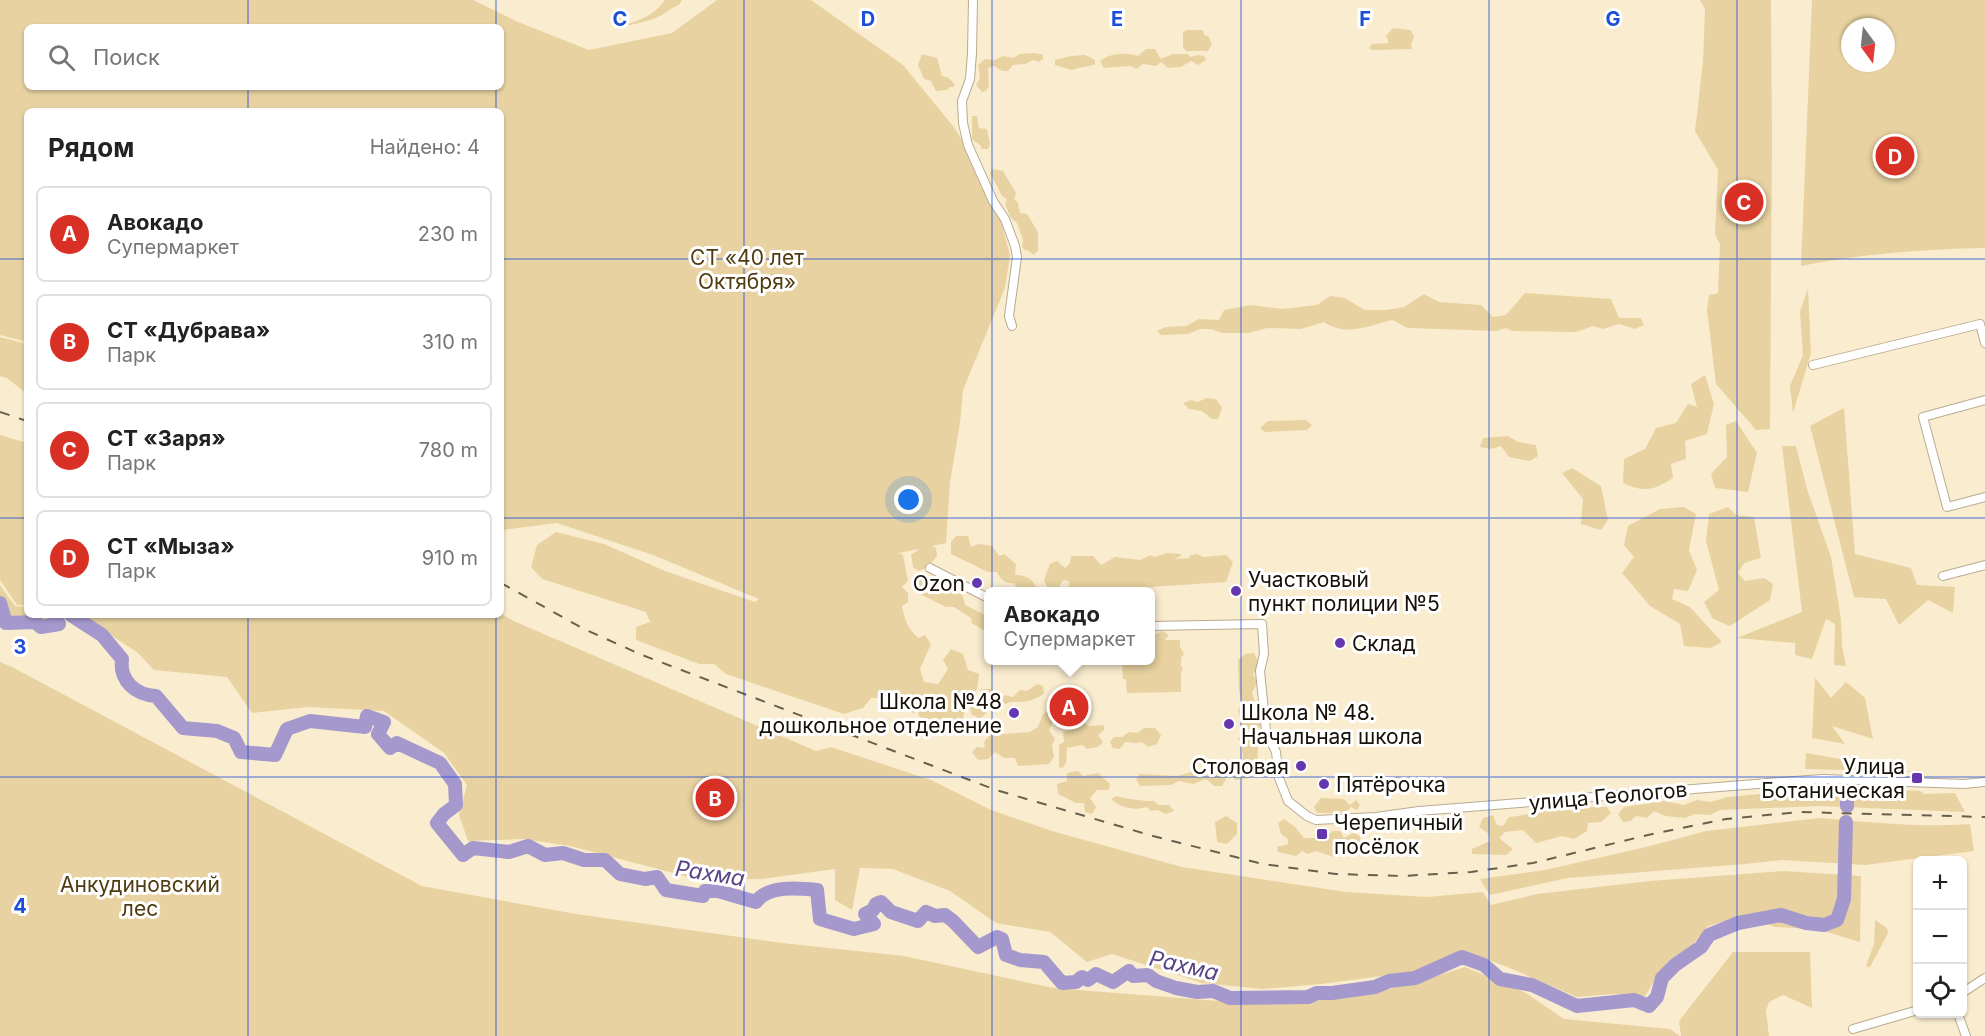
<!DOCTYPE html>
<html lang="ru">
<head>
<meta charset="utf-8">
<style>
	:root { --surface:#fff; --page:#f6f6f6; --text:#222; --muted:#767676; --line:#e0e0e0; --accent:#d93025 }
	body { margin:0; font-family:Inter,sans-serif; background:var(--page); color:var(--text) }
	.controls { position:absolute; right:18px; bottom:18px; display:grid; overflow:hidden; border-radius:9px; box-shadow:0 2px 4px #0004 }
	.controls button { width:54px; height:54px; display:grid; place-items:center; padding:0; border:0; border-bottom:2px solid var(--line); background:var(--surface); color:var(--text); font:30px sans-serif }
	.compass { position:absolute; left:1841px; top:18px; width:54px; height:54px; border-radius:50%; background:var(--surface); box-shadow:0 2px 4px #0004; rotate:165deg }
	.you { position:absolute; left:909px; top:500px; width:21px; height:21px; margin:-15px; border:4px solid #fff; border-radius:50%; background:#1a73e8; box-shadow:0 0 0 9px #1a73e833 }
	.badge { display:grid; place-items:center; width:39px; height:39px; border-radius:50%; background:var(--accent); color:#fff; font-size:20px; font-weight:700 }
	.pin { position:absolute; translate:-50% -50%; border:3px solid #fff; box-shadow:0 2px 6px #0006 }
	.popup { position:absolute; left:984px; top:587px; width:171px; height:78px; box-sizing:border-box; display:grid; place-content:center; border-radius:9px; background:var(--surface); filter:drop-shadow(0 2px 4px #0005); font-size:20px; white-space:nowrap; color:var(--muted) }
	.popup b { font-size:22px; color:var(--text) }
	.popup::after { content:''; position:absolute; left:50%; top:100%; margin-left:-12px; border:12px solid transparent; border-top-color:var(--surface) }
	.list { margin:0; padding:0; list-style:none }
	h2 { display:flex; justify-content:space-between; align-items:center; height:78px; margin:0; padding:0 24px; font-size:26px }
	h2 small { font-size:20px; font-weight:400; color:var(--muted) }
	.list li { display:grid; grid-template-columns:39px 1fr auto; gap:18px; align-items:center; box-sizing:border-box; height:96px; margin:0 12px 12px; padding:0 12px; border:2px solid var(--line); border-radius:9px }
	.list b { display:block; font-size:22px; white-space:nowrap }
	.list p { margin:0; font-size:20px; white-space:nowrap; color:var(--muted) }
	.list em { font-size:20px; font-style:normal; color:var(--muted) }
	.icon { flex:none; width:33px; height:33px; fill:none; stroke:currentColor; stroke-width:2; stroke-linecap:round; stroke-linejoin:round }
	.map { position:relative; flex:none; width:1985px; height:1036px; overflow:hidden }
	.search { position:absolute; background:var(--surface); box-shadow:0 2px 4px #0004; left:24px; top:24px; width:480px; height:66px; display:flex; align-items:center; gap:15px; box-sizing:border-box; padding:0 21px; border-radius:9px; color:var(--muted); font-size:22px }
	.panel { position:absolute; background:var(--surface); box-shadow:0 2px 4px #0004; left:24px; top:108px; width:480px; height:510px; border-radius:9px }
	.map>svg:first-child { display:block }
	.green { fill:#e8d2a1; fill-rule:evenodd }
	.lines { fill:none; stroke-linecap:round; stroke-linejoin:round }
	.river { stroke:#a598cd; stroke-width:14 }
	.street-casing { stroke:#b8ab8f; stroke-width:10 }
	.street { stroke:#fff; stroke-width:8 }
	.rail { stroke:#68604f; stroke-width:2; stroke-dasharray:10 10; stroke-linecap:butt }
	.grid { fill:none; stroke:#1d4ed8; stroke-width:1.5; stroke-opacity:0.55 }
	.poi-dot { fill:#6437ae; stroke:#fff; stroke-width:2 }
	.labels { text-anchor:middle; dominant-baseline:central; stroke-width:6; stroke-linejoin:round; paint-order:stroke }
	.park-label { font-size:21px; fill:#4f3d11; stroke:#fff }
	.poi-label { font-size:21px; fill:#171208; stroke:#fff; text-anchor:start }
	.street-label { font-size:21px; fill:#171208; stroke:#fff }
	.water-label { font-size:22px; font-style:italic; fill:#584386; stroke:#fff }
	.grid-label { font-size:20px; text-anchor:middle; font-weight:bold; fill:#1d4ed8; stroke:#fff; stroke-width:6; stroke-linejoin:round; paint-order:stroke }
</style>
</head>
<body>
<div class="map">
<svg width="1985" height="1036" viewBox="0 0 1985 1036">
	<rect width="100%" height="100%" fill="#faedcf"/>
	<g class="green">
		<path d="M0 0H473L518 22 589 50 672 33 717 0H811L903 65 953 126 965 144 1000 218 1010 255 1005 288 963 390 960 423 950 482 946 543 932 546 936 548 937 556 927 568 918 571 913 567 911 555 919 549 899 553 903 555 908 581 902 587 908 593V602L902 606C905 621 907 627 918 638L925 635 931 644 920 669 924 682 938 684 948 669 943 660 951 649 963 654 968 670 979 674 977 689 969 700 957 703 964 705 965 708 962 723 958 726 920 717 918 714 919 708 914 713 901 709 891 698H871L863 708 844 714 726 674 714 664H699L636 640V627L650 622 646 612 542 579 531 567 537 545 556 532 604 544 665 571 755 602 759 599 653 555 557 523 501 530V111H27V342L0 335ZM27 27H501V87H27Z"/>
		<path d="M665 0H682L679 5C670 8 665 14 658 17 646 22 633 25 620 26L616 18 624 17 626 24C642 20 655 14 665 0Z"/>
		<path d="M1700 0H1771L1772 139 1770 429 1756 430 1716 384 1707 310 1709 295 1718 293 1720 244 1715 234 1718 170 1695 131 1703 61 1705 9Z"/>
		<path d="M1812 0H1985V248C1923 249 1861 254 1801 266ZM1850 27H1886V63H1850Z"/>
		<path d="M1393 28 1411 30 1414 37 1411 44 1412 49 1373 50 1369 48 1372 44 1389 43 1386 36Z"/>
		<path d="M1187 30H1203L1204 35 1208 36 1212 44 1208 51H1186L1183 47V32Z"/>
		<path d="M1146 49H1155L1161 59 1173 54H1188L1190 57 1198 55 1204 56 1206 60 1198 65 1191 61 1181 67 1168 68 1161 62 1156 66 1143 64 1136 69 1130 66 1104 68 1100 61C1109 53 1127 52 1138 56Z"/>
		<path d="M1035 53 1043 55V59L1039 62 1033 60 1025 64 1013 65 1008 71H1002L994 66 988 68 989 86 986 91 982 92 976 85 980 78 978 65 985 59 995 60 1003 56 1013 58 1020 54Z"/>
		<path d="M922 54 937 58 942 76 949 78 955 85 953 87H950L947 90 936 91 931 81 924 79 918 65Z"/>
		<path d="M1085 55 1095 60V64C1087 68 1081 66 1072 70L1055 65V60L1071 56Z"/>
		<path d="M972 116H977L979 128 987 129 990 144 988 149H982L980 145 972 139Z"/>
		<path d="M993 169 1003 171 1016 193 1014 199 1018 203 1020 213 1027 214 1038 232V251L1033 255 1029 251 1024 250 1022 246 1023 240 1017 223 1011 218 1005 204 1007 199 1002 196 990 173Z"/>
		<path d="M1808 289 1811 353 1793 413 1790 386 1803 355 1800 311Z"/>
		<path d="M1525 293 1611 299 1619 318H1641L1644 325 1635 329 1619 324 1603 329 1593 326 1576 332 1512 331 1506 328 1496 331 1408 328 1392 320C1368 326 1345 337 1324 322L1301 329 1267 328 1249 333H1222L1211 329H1200L1188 334 1161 335 1157 331 1166 327 1186 326 1199 319 1219 320 1224 310 1251 305 1282 309 1317 305 1330 296 1344 298 1365 310H1386L1404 307 1424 294 1439 302 1481 305 1493 317 1506 315Z"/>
		<path d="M0 337 27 344V394L7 378 0 376Z"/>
		<path d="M1705 375 1714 404 1707 434 1685 441 1686 459 1671 464 1673 478C1654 490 1645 493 1623 483L1624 459 1645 449 1656 428 1676 423 1688 404 1697 407 1691 384Z"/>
		<path d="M1206 398 1216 399 1222 408 1218 419H1212L1202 411 1189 409 1183 403 1191 400 1198 402Z"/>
		<path d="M1844 408 1855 554 1911 568 1917 585 1955 587 1953 613 1928 600 1899 625 1886 599 1854 597 1810 426Z"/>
		<path d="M1306 420 1312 425 1307 430 1265 432 1260 428 1268 421Z"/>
		<path d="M1736 421 1757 453 1748 492 1715 488 1711 474 1727 457 1726 425Z"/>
		<path d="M0 435 27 443V605H17L0 580Z"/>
		<path d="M1508 436 1518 442 1536 445 1538 456 1530 461 1509 457 1501 446 1490 449 1480 447 1483 438Z"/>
		<path d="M1782 446H1796L1807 489 1831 557 1841 619 1842 646 1846 666 1834 665 1835 624 1826 619 1812 659 1795 655V643L1737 638 1802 612Z"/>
		<path d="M1572 468 1601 486 1608 520 1601 530 1581 524 1583 499 1562 473Z"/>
		<path d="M1684 507 1696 514 1689 550 1697 570 1688 591 1674 589 1672 599 1690 607 1722 642 1711 648 1684 646 1680 624 1650 606 1622 573 1634 557 1624 545 1628 526 1660 509Z"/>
		<path d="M1728 507 1736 515 1754 517 1761 558 1744 563 1738 573 1745 581 1764 578 1773 584 1770 600 1730 626 1713 619 1704 602 1719 590 1706 541 1709 514Z"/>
		<path d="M956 536H968L971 547 978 544 992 546 999 556 1004 554 1016 564 1015 575C1026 575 1033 579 1037 589 1028 594 1018 591 1014 583 1005 584 1000 579 997 572H988L951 554V542Z"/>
		<path d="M1167 553 1180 554 1181 556 1174 559 1190 558 1189 556 1196 554 1204 557 1226 555 1233 562 1226 582 1151 587 1132 591 1069 592V581L1063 580 1057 591 1049 592 1044 580 1050 564 1057 561 1065 568 1070 563 1071 556H1093L1101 565 1115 557 1141 560 1150 555 1155 557Z"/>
		<path d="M929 577 939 583 943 591 954 588 963 596 965 605 985 615 988 618V627L983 630 972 623 971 618 954 607H946L916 592 918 578Z"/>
		<path d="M0 585 15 606 27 607V615H54L57 623 41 626 35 620 7 622 0 601Z"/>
		<path d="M501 614 516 622 816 751 831 747 931 780 991 810 1052 831 1182 867 1346 892 1427 897 1483 892 1491 905 1537 894 1650 881 1784 871 1861 876 1860 942 1817 929 1775 927 1747 915 1708 926 1695 942 1660 972 1645 996 1613 994 1577 997 1505 966 1464 951 1413 972 1321 984 1263 989 1202 983 1112 954 1087 962 1050 932 996 923 950 891 893 869 860 868 852 910 835 900V869L762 879 700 880 570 846 523 839 468 841 459 815 467 785 444 753 384 711 308 707 252 713 227 677 154 670 137 652 79 615Z"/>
		<path d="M1163 631 1169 635 1165 640H1180V647L1184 654 1181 658V666L1183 668 1181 673V692L1127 693 1126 679H1123L1122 662 1150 660V634L1153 635Z"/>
		<path d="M1254 653 1260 665 1253 674 1258 682 1252 692 1261 725 1256 733 1242 726 1238 710 1242 703 1239 690 1238 660 1245 654Z"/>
		<path d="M0 662 14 668 422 886 576 914 782 943 904 956 1053 988 1231 1002 1349 998 1414 983 1465 967 1526 993 1564 1019 1670 1029 1680 1036H0Z"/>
		<path d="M1815 678 1831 698 1846 682 1865 698 1873 739 1832 726 1845 744 1812 738Z"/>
		<path d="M1037 684 1043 686 1044 694C1037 698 1029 702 1021 702 1015 702 1012 701 1006 704L1000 701 1005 695 1013 697 1020 690 1027 691Z"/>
		<path d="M981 689H991L995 698 985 705 986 713 980 719 971 714 970 704 979 697Z"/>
		<path d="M1049 711 1054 720 1049 730 1055 739 1052 745 1054 757 1049 764 1018 766 1015 758H1004L995 752 988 759 978 760 972 752 977 747 985 748 984 742 990 735 1029 732 1038 727 1043 714Z"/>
		<path d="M1082 720 1088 726 1104 725V730L1098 735 1103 742 1098 747 1087 749 1082 745 1067 748 1066 763 1062 769 1059 767V745L1064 742 1063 732 1071 730V723Z"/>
		<path d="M1144 728H1155L1161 735 1157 744 1148 747 1142 742 1136 743 1125 742 1120 749 1113 748 1110 742 1114 737H1122L1129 732 1138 733Z"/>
		<path d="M1242 735 1253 736 1258 748 1257 770 1249 778 1235 780 1231 772 1243 760 1242 743 1238 739Z"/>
		<path d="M1806 753 1915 772 1805 769Z"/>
		<path d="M1221 769 1227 777 1222 786H1214L1206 779 1193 784 1179 781 1171 785 1140 786 1136 779 1140 774 1177 776 1196 771 1207 775Z"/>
		<path d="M1078 771 1083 776 1098 773 1110 784 1109 790H1097L1090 798 1096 807 1092 814 1085 812 1084 803H1076L1058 794 1057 784 1067 781V773Z"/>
		<path d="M1862 788 1920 791 1925 794 1955 793 1965 812 1818 806 1720 810 1710 815 1694 814 1685 818 1665 816 1654 811 1647 818 1636 816 1631 821 1623 822 1618 814 1624 807 1664 801 1684 805 1697 800 1710 802 1728 797 1790 791Z"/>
		<path d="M1116 796C1122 798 1148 802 1154 801L1159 805H1169L1174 811 1166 814 1158 810 1151 811 1147 807C1132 811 1122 808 1111 799Z"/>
		<path d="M1321 798 1344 799 1350 805 1356 800 1360 805 1357 810 1351 807 1345 813H1317L1314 807Z"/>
		<path d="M1584 807H1607L1611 813 1601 822 1588 823 1587 831 1574 839 1562 836 1536 843 1523 830 1505 832 1499 838 1513 849 1506 855 1472 854V849L1490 841 1489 834 1479 827 1483 818 1493 815 1497 825 1503 826 1509 817C1526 815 1542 811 1559 809 1567 808 1574 809 1584 807Z"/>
		<path d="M1226 816 1237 823V834L1227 844 1217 842 1215 822Z"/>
		<path d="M1820 818C1869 822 1920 828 1970 824L1974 851 1865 865 1782 860 1745 864 1568 878 1490 895 1480 879 1545 870 1646 847 1706 831Z"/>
		<path d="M1284 819 1295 827 1304 838H1324L1333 831H1340L1344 838 1353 833 1360 836 1361 850 1352 857 1343 852 1334 857 1316 851 1308 854 1302 851 1296 856 1278 852 1277 847 1288 844V839L1281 834 1278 823Z"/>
		<path d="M1875 920 1887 928 1888 933 1870 967 1866 966 1874 944Z"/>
		<path d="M1733 952H1810L1812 1008 1783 995 1769 1002 1766 1011 1769 1036H1681L1679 1021Z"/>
	</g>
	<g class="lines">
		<g class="river">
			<path d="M0 603 6 623 35 622 41 627 59 624 55 615"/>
			<path d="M71 615 102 635 122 659C119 681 136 695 156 696L183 728 217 731 234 738 241 752 275 755 287 729 310 721 365 727 367 716 384 722 378 734 390 748 397 743 440 763 455 784 456 805 444 814 437 823 463 855 473 848 509 852 528 846 545 855 563 853 584 860H605L620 874 645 879 657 877 666 890 703 896 705 891H718L756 902C768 885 798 888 817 890L820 919 854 929 874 924 865 914 873 910 876 904 881 902 891 912 918 921 926 912 935 916 945 915 953 921 978 947 997 937 1002 939 1006 955 1020 960 1044 962 1062 983 1076 982 1082 977 1088 980 1096 974 1113 982 1129 971 1133 976 1148 975 1156 981 1176 988 1197 992 1213 991 1230 998 1308 997 1317 993H1332L1375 987 1389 981 1415 978 1462 957 1484 965 1500 979 1532 985 1577 1006 1634 1000 1649 1006 1657 997 1662 978 1675 965 1701 947 1709 935 1738 923 1781 915 1806 923 1824 925 1837 920 1844 899 1846 822"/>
			<path d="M1847 806V791"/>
		</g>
		<defs>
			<g id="street">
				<path d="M973 0 972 53 970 79 962 101 963 123 968 145 993 201 1005 219 1015 246 1017 257 1009 316 1012 326"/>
				<path d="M1813 365 1980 324 1985 343"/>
				<path d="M1985 400 1923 417 1947 507 1985 497"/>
				<path d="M930 568 988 598"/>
				<path d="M1943 576 1985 565"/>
				<path d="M1150 626 1262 624 1264 654 1260 671 1266 731 1276 752 1279 778 1288 801 1307 816 1316 820 1376 817 1419 811 1794 781 1823 779 1964 784 1985 782"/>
				<path d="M1962 993 1985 978"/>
				<path d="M1958 1014 1966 1036"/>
				<path d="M1853 1029 1918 1010"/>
			</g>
		</defs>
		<use href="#street" class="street-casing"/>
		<use href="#street" class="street"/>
		<g class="rail">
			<path d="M0 412 27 421"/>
			<path d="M501 583 584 629 642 655 996 790 1153 836 1263 864 1336 874 1402 876 1471 872 1533 863 1648 835 1726 819 1799 812 1985 817"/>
		</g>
	</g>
	<path class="grid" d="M248 0V27M496 0V27M744 0V1036M992 0V1036M1241 0V1036M1489 0V1036M1737 0V1036M248 87V111M496 87V111M0 259H27M501 259H1985M0 518H27M501 518H1985M248 615V1036M496 615V1036M0 777H1985"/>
	<g class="poi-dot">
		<circle cx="977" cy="583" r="6"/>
		<circle cx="1236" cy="591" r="6"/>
		<circle cx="1340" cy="643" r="6"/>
		<circle cx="1014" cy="713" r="6"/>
		<circle cx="1229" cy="724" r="6"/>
		<circle cx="1301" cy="766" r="6"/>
		<rect x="1911" y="772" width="12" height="12" rx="3"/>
		<circle cx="1324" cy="784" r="6"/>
		<rect x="1316" y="828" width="12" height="12" rx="3"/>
	</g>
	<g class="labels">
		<g class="park-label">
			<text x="747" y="257">СТ «40 лет<tspan x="747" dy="24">Октября»</tspan></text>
			<text x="140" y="884">Анкудиновский<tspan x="140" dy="24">лес</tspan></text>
		</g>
		<g class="poi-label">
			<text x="1248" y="579">Участковый<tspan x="1248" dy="24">пункт полиции №5</tspan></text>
			<text x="965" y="583" text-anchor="end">Ozon</text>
			<text x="1352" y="643">Склад</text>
			<text x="1002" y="701" text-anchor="end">Школа №48<tspan x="1002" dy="24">дошкольное отделение</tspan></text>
			<text x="1241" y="712">Школа № 48.<tspan x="1241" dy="24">Начальная школа</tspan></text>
			<text x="1289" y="766" text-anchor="end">Столовая</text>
			<text x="1905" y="766" text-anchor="end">Улица<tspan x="1905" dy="24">Ботаническая</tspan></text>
			<text x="1336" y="784">Пятёрочка</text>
			<text x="1334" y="822">Черепичный<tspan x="1334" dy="24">посёлок</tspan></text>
		</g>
		<g class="street-label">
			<text transform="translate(1608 796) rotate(-5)">улица Геологов</text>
		</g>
		<g class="water-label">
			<text transform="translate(710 873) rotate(9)">Рахма</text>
			<text transform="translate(1184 965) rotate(13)">Рахма</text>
		</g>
	</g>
	<g class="grid-label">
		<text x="620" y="26">C</text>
		<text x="868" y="26">D</text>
		<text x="1117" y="26">E</text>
		<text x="1365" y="26">F</text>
		<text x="1613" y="26">G</text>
		<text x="20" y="654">3</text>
		<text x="20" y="913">4</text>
	</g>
</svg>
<div class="controls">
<button>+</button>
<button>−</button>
<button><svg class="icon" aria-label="locate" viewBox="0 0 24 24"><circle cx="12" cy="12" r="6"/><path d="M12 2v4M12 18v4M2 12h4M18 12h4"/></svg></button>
</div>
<svg class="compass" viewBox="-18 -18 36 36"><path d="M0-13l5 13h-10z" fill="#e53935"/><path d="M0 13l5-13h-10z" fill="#767676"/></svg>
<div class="you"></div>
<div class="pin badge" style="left:1069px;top:707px">A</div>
<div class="popup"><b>Авокадо</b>Супермаркет</div>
<div class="pin badge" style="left:715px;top:798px">B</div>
<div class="pin badge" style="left:1744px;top:202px">C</div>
<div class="pin badge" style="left:1895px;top:156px">D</div>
<div class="search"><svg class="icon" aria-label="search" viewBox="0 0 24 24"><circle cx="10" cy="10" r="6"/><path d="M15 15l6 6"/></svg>Поиск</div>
<section class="panel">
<h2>Рядом<small>Найдено: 4</small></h2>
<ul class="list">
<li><span class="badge">A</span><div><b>Авокадо</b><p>Супермаркет</p></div><em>230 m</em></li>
<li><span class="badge">B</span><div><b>СТ «Дубрава»</b><p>Парк</p></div><em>310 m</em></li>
<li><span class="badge">C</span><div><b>СТ «Заря»</b><p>Парк</p></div><em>780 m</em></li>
<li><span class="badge">D</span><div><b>СТ «Мыза»</b><p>Парк</p></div><em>910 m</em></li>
</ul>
</section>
</div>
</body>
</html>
